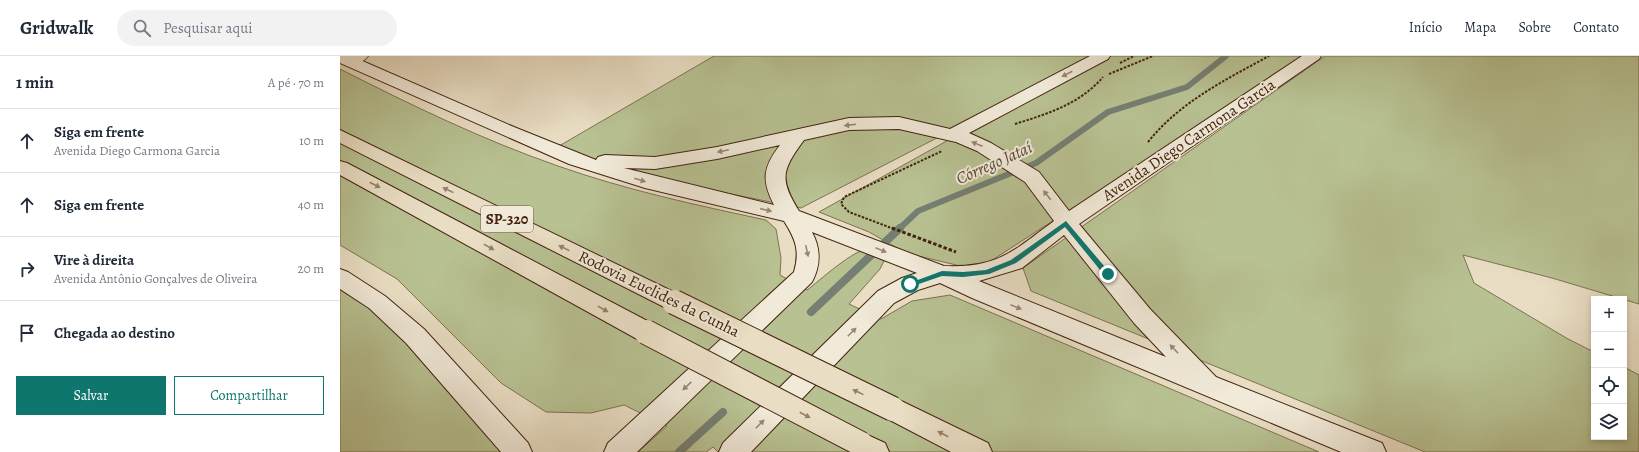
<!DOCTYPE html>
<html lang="pt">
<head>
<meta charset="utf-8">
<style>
	:root { --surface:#fff; --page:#f2f2f3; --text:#1f2937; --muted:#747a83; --line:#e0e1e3; --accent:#0f766e }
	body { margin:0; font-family:Alegreya,serif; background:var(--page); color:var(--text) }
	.controls { position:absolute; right:12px; bottom:12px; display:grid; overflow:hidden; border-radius:0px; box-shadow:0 2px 6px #0003 }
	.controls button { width:36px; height:36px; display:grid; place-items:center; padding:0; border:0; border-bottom:1px solid var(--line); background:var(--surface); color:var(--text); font:20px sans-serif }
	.stop { position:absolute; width:12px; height:12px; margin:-9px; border:3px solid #0f766e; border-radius:50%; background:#fff }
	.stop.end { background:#0f766e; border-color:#fff; box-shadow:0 1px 4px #0008 }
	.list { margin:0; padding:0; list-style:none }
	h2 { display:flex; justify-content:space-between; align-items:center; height:52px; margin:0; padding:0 16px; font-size:17px }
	h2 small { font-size:13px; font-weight:400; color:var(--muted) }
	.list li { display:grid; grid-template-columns:26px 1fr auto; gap:12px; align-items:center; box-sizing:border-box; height:64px; padding:0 16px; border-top:1px solid var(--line) }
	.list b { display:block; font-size:15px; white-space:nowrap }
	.list p { margin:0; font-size:13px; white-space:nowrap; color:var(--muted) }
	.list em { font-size:13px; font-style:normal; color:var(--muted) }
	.actions { display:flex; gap:8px; padding:12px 16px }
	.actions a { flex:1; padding:9px 0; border:1px solid var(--accent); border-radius:0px; text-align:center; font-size:14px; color:var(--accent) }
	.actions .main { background:var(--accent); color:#fff }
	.icon { flex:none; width:22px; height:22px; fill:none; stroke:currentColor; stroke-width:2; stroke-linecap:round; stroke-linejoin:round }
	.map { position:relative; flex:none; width:1299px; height:396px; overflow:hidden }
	header { display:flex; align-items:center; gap:24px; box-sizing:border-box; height:56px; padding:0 20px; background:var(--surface); border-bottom:1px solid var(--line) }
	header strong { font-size:19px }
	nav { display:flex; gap:22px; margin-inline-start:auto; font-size:14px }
	.search { width:280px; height:36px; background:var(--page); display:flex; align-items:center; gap:10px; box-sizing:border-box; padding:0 14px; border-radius:22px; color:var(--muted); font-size:15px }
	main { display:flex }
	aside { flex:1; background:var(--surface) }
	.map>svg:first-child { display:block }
	.green { fill:#b8c192; stroke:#7e7251 }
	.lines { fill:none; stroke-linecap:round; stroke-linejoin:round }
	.stream-far1 { stroke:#757f73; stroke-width:6 }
	.stream { stroke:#757f73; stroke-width:8 }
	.street-casing { stroke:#6c523d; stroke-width:2 }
	.secondary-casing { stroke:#432310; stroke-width:2 }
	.highway-casing { stroke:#432310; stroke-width:2 }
	.path-far1 { stroke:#432310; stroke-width:2; stroke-dasharray:2.5 1.5; stroke-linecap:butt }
	.path { stroke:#432310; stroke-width:3; stroke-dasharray:3.5 2; stroke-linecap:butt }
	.street { fill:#f1ead9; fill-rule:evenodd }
	.secondary { fill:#f1ead9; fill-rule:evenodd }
	.highway { fill:#e9dec4; fill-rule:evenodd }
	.highway-bridge-casing { stroke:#432310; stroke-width:26; stroke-linecap:butt }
	.highway-bridge { stroke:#e9dec4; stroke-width:24 }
	.oneway { fill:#9a8674 }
	.oneway2 { fill:#96806a }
	.route { fill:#0f766e }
	.labels { text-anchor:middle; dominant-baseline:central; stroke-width:4; stroke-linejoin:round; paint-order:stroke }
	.shield { fill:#f1ead9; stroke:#775f4c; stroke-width:1 }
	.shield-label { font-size:15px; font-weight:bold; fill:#432310 }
	.street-label { font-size:16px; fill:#432310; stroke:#f1ead9 }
	.water-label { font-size:17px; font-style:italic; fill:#584939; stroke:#f1ead9 }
</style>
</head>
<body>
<header>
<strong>Gridwalk</strong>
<div class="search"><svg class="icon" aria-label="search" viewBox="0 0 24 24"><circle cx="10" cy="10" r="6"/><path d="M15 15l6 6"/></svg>Pesquisar aqui</div>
<nav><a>Início</a><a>Mapa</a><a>Sobre</a><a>Contato</a></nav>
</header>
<main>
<aside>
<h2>1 min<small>A pé · 70 m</small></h2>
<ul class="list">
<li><svg class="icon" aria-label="ahead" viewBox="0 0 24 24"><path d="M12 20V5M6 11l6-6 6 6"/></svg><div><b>Siga em frente</b><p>Avenida Diego Carmona Garcia</p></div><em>10 m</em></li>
<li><svg class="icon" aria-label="ahead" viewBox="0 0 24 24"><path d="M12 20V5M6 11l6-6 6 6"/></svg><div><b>Siga em frente</b></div><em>40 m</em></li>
<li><svg class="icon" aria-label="right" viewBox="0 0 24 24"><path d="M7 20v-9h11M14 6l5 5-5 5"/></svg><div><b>Vire à direita</b><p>Avenida Antônio Gonçalves de Oliveira</p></div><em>20 m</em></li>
<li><svg class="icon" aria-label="arrive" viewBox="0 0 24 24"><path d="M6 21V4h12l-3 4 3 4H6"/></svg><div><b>Chegada ao destino</b></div></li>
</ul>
<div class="actions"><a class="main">Salvar</a><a>Compartilhar</a></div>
</aside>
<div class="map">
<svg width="1299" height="396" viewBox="0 0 1299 396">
	<rect width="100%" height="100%" fill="#e9dec4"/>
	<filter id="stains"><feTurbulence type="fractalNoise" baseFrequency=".005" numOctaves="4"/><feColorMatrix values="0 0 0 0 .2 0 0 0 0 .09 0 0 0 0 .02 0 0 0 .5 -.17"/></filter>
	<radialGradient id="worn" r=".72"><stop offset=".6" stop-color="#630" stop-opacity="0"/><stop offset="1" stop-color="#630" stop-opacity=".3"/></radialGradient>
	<g class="green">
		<path d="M374 0H967L637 214 566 197 529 176 479 156 720 22 715 21 461 152 315 123 246 101 219 90Z"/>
		<path d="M985 0H1299V248L1212 222 1123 199 1134 227 1228 283 1254 296V381H1284V311L1299 319V396H1085L691 235 683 212Z"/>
		<path d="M0 13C71 49 143 84 218 110 286 134 356 149 426 164L436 173 441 202 440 219 467 234C478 226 516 191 528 194 534 196 539 202 544 205L540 213 509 248 541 263 572 245 610 239 979 396H378L373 391 366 396H298L327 370 284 349 251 357 206 356 161 327 57 223 0 189Z"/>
		<path d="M0 222 178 396H0Z"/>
	</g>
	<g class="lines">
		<path class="stream-far1" d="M559 173 578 155 696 107 768 56 847 31 886 0"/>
		<g class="stream">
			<path d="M471 256 560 172"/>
			<path d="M339 396 383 356"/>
		</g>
		<defs>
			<path id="street" d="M9 0H28C23 7 13 10 5 8L3 5Z"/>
			<g id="secondary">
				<path d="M0 0H11L174 71 256 104 258 101 265 99 315 101 377 91 509 62 559 61 610 73 750 0H770L768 3 629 77 651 87 699 116 729 155 962 0H981L979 3 739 168 810 253 876 321 1042 387 1046 396H1001L632 242 600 227 578 234 554 247 411 396H379L383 387 538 235 562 222 577 217 472 176C481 193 481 209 472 226L297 396H264L268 387 454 216C460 195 456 184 444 165L305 132 229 108 0 7ZM559 73 616 86 637 95 685 126 714 165C672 196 658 212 604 210L459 155C438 122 443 113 464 84L509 74ZM440 89C423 111 421 124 434 149L284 112 315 113 377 103ZM724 179 794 267 826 301 639 225 682 212Z"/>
				<path d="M0 213 8 216 45 240 84 273 188 387 192 396H161L66 287 29 252 0 233Z"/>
			</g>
			<g id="highway">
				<path d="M0 74 342 240 346 246 342 252 334 255 326 252 0 87Z"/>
				<path d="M0 105 7 107 315 269 318 276 315 283 306 286 297 283 0 119Z"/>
				<path d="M553 341 648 387 652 396H611L544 361 540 353 544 345Z"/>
				<path d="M521 376 545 387 549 396H511L507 388 511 379Z"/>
			</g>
		</defs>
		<use href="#street" class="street-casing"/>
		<use href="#secondary" class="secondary-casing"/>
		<use href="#highway" class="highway-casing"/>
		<g class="path-far1">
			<path d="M780 7 794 0"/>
			<path d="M769 18 813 0"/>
			<path d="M675 68C707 58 740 48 763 21"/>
			<path d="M808 86C840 46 885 24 929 0"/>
			<path d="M554 173 509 156 501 148 504 141 602 95"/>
		</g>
		<path class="path" d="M552 172 616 196"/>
		<use href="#street" class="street"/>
		<use href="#secondary" class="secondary"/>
		<use href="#highway" class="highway"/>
		<defs>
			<g id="highway-bridge">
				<path d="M334 246 553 353"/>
				<path d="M306 276 521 388"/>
			</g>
		</defs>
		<use href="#highway-bridge" class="highway-bridge-casing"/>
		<use href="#highway-bridge" class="highway-bridge"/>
	</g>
	<defs><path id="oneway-solid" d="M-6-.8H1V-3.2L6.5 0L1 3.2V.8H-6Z"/></defs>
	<g class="oneway">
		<use href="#oneway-solid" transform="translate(727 18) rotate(152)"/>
		<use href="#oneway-solid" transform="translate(510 69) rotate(173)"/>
		<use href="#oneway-solid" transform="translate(637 88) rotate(-158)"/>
		<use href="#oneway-solid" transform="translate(383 95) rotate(168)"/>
		<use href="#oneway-solid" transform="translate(300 124) rotate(17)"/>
		<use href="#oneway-solid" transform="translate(707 139) rotate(-128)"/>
		<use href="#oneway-solid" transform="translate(426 154) rotate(13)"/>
		<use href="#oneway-solid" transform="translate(541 194) rotate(22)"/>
		<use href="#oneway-solid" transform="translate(467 195) rotate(78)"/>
		<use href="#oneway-solid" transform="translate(676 251) rotate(22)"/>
		<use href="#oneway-solid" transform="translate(512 276) rotate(-45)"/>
		<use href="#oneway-solid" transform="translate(834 293) rotate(-134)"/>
		<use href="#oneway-solid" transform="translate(347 330) rotate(137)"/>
		<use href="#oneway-solid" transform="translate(420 368) rotate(-45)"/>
	</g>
	<g class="oneway2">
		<use href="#oneway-solid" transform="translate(35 129) rotate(27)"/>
		<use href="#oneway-solid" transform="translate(108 134) rotate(-154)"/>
		<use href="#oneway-solid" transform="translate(149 191) rotate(29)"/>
		<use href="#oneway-solid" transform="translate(224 192) rotate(-154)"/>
		<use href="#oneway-solid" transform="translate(263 253) rotate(29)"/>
		<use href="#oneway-solid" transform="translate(518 336) rotate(-154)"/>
		<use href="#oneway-solid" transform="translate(465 359) rotate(28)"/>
		<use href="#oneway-solid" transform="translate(603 378) rotate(-153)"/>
	</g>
	<path class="route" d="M726 165 770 217V220H765L725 171 676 207 649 218 623 221 602 220 570 231 567 228 602 215 623 216 646 214 671 204Z"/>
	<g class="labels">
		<rect class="shield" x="141" y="150" width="52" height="26" rx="3"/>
		<g class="shield-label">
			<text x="167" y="163">SP-320</text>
		</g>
		<g class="street-label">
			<text transform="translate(849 84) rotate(-34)">Avenida Diego Carmona Garcia</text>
			<text transform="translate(319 238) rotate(26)">Rodovia Euclides da Cunha</text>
		</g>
		<g class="water-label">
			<text transform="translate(654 107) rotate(-24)">Córrego Jataí</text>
		</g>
	</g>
	<rect width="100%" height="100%" filter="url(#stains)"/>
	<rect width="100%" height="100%" fill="url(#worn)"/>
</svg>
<div class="controls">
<button>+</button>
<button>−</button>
<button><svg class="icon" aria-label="locate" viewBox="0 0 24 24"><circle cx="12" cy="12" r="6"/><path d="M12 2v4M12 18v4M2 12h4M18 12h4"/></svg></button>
<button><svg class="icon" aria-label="layers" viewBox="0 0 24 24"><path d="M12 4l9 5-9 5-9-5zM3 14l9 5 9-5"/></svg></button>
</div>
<div class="stop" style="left:570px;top:228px"></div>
<div class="stop end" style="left:768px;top:218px"></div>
</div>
</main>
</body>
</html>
